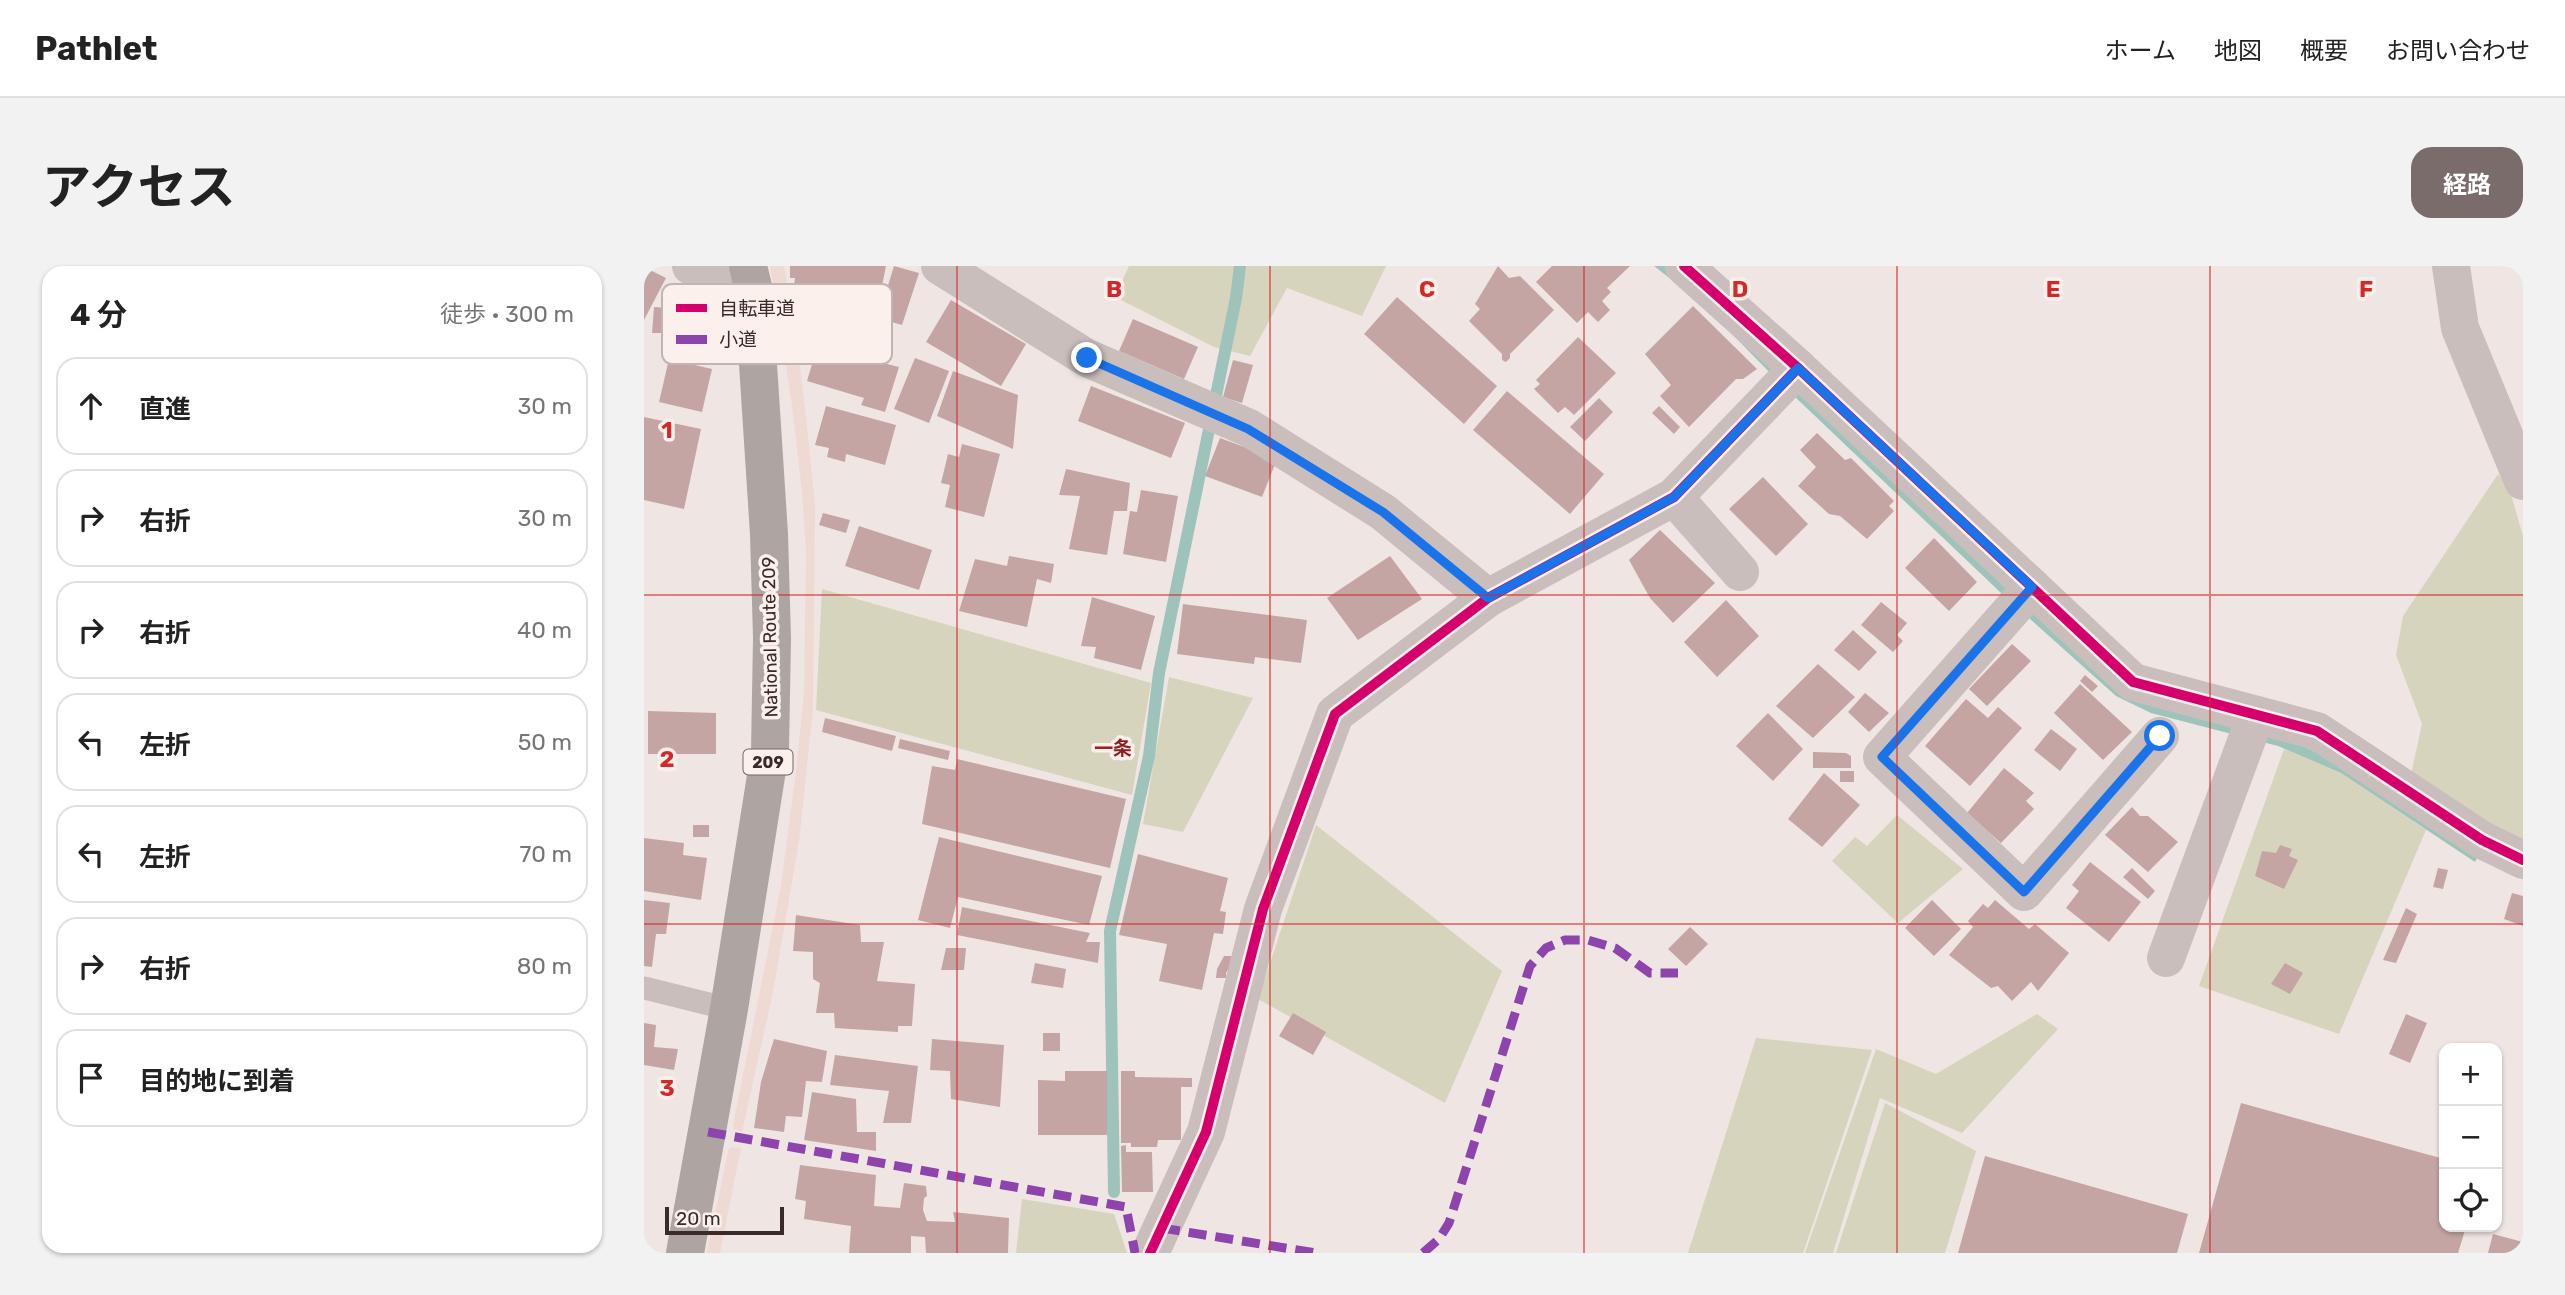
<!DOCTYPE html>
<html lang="ja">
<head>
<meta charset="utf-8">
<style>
	:root { --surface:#fff; --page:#f2f2f2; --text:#222; --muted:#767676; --line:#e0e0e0; --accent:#796c6a }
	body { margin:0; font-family:Rubik,"Noto Sans JP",sans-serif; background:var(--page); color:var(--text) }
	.controls { position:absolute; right:21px; bottom:21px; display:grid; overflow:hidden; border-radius:14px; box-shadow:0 2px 5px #0004 }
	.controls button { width:63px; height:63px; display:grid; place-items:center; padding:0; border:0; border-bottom:2px solid var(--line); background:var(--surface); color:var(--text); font:35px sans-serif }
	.scale { position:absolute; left:21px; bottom:18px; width:119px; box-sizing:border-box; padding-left:7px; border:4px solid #3a2a29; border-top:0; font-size:19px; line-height:24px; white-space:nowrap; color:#3a2a29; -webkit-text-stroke:5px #fbf0eb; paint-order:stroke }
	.stop { position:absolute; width:21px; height:21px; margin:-16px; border:5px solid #1a73e8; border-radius:50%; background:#fff }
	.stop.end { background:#1a73e8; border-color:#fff; box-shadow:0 2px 7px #0008 }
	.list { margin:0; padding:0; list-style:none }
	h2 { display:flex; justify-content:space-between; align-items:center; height:91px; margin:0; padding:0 28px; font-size:30px }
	h2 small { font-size:23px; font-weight:400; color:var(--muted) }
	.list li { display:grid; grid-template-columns:46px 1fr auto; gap:21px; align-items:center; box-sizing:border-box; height:98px; margin:0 14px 14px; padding:0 14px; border:2px solid var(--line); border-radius:21px }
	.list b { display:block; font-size:26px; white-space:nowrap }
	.list em { font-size:23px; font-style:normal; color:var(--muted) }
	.icon { flex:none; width:38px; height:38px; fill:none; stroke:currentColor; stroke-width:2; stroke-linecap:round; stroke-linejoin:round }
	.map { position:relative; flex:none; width:1879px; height:987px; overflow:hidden; border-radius:21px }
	header { display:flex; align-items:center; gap:42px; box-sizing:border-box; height:98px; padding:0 35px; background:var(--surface); border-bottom:2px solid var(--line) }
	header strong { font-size:33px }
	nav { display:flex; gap:38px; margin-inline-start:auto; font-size:24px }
	.intro { display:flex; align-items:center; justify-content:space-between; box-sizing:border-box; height:168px; padding:0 42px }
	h1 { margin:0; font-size:49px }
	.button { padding:18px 32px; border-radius:21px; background:var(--accent); color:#fff; font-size:24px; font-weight:700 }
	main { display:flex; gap:42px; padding:0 42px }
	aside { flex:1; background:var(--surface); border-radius:21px; box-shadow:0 2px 5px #0004 }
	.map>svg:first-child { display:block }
	.green { fill:#d6d4bc }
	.plaza { fill:#eedad2 }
	.water { fill:#9ec3ba }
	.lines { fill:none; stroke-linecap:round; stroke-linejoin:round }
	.stream { stroke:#9ec3ba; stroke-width:12 }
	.building { fill:#c4a5a4 }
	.lane { stroke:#c9bebc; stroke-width:23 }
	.street { stroke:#c9bebc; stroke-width:38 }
	.highway { stroke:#aea5a2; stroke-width:38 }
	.quiet { stroke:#8e44ad; stroke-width:9; stroke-dasharray:18 9; stroke-linecap:butt }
	.cycleway-casing { stroke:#fbf0eb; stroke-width:15 }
	.cycleway { stroke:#d6006c; stroke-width:10 }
	.route { stroke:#1a73e8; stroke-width:9 }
	.grid { fill:none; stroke:#d62828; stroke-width:2; stroke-opacity:0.55 }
	.labels { text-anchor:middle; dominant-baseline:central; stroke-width:7; stroke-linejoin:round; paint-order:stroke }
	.shield { fill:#fbf0eb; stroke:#746563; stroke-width:2 }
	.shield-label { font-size:16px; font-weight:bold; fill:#3a2a29 }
	.street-label { font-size:18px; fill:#3a2a29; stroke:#fbf0eb }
	.neighbourhood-label { font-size:19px; font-weight:bold; fill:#901c1e; stroke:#fbf0eb }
	.key { fill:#fbf0eb; stroke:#c1b5b1; stroke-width:2 }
	.key-label { font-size:19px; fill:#3a2a29 }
	.grid-label { font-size:23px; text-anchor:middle; font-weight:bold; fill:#d62828; stroke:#fbf0eb; stroke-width:7; stroke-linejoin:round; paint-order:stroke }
</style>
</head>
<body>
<header>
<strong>Pathlet</strong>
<nav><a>ホーム</a><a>地図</a><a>概要</a><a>お問い合わせ</a></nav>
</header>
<div class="intro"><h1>アクセス</h1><a class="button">経路</a></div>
<main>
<aside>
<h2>4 分<small>徒歩 · 300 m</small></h2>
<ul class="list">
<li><svg class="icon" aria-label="ahead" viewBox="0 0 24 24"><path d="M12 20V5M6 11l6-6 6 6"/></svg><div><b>直進</b></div><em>30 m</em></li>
<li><svg class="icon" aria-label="right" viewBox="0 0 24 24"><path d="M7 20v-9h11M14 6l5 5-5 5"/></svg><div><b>右折</b></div><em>30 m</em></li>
<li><svg class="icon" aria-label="right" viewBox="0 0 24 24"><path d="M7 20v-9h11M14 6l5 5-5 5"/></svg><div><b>右折</b></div><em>40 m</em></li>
<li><svg class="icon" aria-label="left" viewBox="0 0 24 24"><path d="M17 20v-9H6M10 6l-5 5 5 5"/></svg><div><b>左折</b></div><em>50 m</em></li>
<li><svg class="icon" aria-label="left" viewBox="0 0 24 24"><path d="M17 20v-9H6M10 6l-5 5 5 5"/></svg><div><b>左折</b></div><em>70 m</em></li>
<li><svg class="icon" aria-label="right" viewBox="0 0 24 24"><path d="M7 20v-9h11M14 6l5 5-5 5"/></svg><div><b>右折</b></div><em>80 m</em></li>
<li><svg class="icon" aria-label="arrive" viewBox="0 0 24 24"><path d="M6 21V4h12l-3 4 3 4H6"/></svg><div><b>目的地に到着</b></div></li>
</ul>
</aside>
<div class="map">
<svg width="1879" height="987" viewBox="0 0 1879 987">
	<rect width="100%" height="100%" fill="#efe6e3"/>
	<g class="green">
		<path d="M485 0H742L718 50 643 22 606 90 570 81 477 34 479 13Z"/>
		<path d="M1854 208 1864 218 1879 270V578L1767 508 1778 458 1752 389 1759 350Z"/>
		<path d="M178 323 507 417 488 529 172 444Z"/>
		<path d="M525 411 609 432 539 566 499 558Z"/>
		<path d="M1640 483 1697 507 1782 564 1695 768 1555 720Z"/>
		<path d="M1253 549 1319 603 1254 657 1188 595 1211 571 1223 580Z"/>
		<path d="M672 559 858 705 801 837 614 733Z"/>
		<path d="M1393 748 1414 763 1318 867 1236 832 1189 987H1161L1232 783 1292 808Z"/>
		<path d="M1112 772 1228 784 1159 987H1044Z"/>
		<path d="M1241 837 1332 885 1301 987H1192Z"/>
		<path d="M378 933 470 948 483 987H372Z"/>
	</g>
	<g class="plaza">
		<path d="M126 0H140L153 75 163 159 171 239 169 444 155 576 129 726 98 866 90 863 89 859 137 619 153 497 160 425 162 287 158 226 147 132Z"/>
		<path d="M87 881 97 882 76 987H63L84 885Z"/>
	</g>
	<path class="water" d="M1010 0H1029L1395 350 1690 495 1833 592 1831 596 1697 507 1634 480 1507 447 1472 430 1356 326 1129 110 1060 39Z"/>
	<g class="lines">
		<path class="stream" d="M470 926 466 665 505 490 515 407 592 32 596 0"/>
	</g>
	<g class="building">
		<path d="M146 0H242L233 45 149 26 151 12H146Z"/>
		<path d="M250 0 275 7 258 59 234 52Z"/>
		<path d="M854 0 865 12 876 10 910 44 866 88V92L862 96 858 94V88L825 55 836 43 831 38Z"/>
		<path d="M908 0H986L963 22 967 26 958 35 966 44 954 56 944 46 933 57 892 16Z"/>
		<path d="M0 1 22 12 0 54Z"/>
		<path d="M753 31 853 120 820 158 720 68Z"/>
		<path d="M307 34 382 78 357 120 282 76Z"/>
		<path d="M1049 40 1113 103 1099 113H1092L1045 161 1016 130 1027 119 1001 88Z"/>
		<path d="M10 41 24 42 22 67H8Z"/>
		<path d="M489 53 554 81 540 113 475 85Z"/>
		<path d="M179 61 247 82 243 98 255 101 241 146 217 139 220 132 163 115Z"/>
		<path d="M934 71 972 107 930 149 921 141 914 147 890 123 896 118 892 114Z"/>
		<path d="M271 92 305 105 285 157 250 143Z"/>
		<path d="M25 93 68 103 58 146 15 136Z"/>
		<path d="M589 94 609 99 598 137 579 131Z"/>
		<path d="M309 105 374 129 369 183 293 150Z"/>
		<path d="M447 120 541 157 527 192 434 155Z"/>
		<path d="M863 125 960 208 926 248 829 164Z"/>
		<path d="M955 132 969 146 941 175 926 161Z"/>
		<path d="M182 140 252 159 241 199 202 188 201 196 183 191 185 182 171 179Z"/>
		<path d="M1015 140 1036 161 1030 168 1008 147Z"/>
		<path d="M0 151 57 163 40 243 0 234Z"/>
		<path d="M1173 167 1201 194 1207 192 1250 235 1245 240 1250 245 1223 273 1196 250 1185 248 1154 220 1172 201 1156 184Z"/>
		<path d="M576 172 633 193 618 231 561 210Z"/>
		<path d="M318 178 356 188 340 251 301 241 306 219 297 217 304 188 315 191Z"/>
		<path d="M422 203 486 217 483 245H470L463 289 425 283 436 230 415 229Z"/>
		<path d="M1119 211 1164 258 1132 290 1085 243Z"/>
		<path d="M497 224 534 230 522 296 479 288 486 245 493 246Z"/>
		<path d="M179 247 206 254 202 267 175 259Z"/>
		<path d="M215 260 288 284 275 324 201 300Z"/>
		<path d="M1016 264 1071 317 1029 357 1006 332 985 294Z"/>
		<path d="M1290 272 1333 316 1305 345 1261 302Z"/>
		<path d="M365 290 410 298 407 317 393 313 383 361 315 345 331 293 363 300Z"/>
		<path d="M746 290 778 333 714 374 683 332Z"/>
		<path d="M448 331 511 350 497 404 450 392 452 381 437 380Z"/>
		<path d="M1082 334 1115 370 1073 411 1040 376Z"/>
		<path d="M1237 336 1263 357 1253 369 1259 375 1249 386 1217 359Z"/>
		<path d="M539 338 663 354 657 397 611 391 610 398 533 388Z"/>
		<path d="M1209 364 1233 386 1215 405 1190 384Z"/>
		<path d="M1368 378 1387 395 1343 440 1325 423Z"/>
		<path d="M1174 398 1211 431 1169 472 1132 440Z"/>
		<path d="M1441 409 1454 420 1448 426 1436 415Z"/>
		<path d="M1436 418 1488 466 1459 494 1410 447Z"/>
		<path d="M1221 427 1245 447 1225 466 1204 446Z"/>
		<path d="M1322 433 1344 452 1354 441 1378 462 1326 520 1281 480Z"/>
		<path d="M4 445 72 447V488H4Z"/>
		<path d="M1124 447 1159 483 1129 515 1092 480Z"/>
		<path d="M181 452 252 470 248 485 178 466Z"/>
		<path d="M1407 463 1433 483 1416 505 1390 484Z"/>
		<path d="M256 473 306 485 304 494 254 482Z"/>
		<path d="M1169 486 1202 487 1207 490V502H1169Z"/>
		<path d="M313 493 482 533 466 602 278 558 288 500 311 504Z"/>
		<path d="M1360 502 1390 527 1382 535 1390 543 1357 577 1323 547Z"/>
		<rect x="1196" y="505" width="14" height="11"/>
		<path d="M1180 507 1216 539 1178 581 1144 553Z"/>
		<path d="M1488 541 1496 550H1504L1534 576 1504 606 1461 569Z"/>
		<rect x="49" y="559" width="16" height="12"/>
		<path d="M295 571 458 610 445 659 314 631 306 662 274 654Z"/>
		<path d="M0 572 40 577 39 589 63 592 57 634 0 625Z"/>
		<path d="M1636 579 1648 583 1645 590 1654 594 1640 623 1611 610 1618 585 1632 587Z"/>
		<path d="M494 588 584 612 576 645 582 646 579 668 570 667 558 724 515 715 523 678 475 669Z"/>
		<path d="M1446 596 1497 636 1465 676 1422 642 1435 625 1428 619Z"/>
		<path d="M1488 602 1511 625 1504 633 1479 611Z"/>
		<path d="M1794 602 1804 604 1799 623 1789 621Z"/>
		<path d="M1868 627 1879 630V660L1860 653Z"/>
		<path d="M0 634 26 637 22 668H12L8 701 0 700Z"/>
		<path d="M1288 634 1317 663 1290 690 1261 662Z"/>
		<path d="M1351 634 1385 663 1391 658 1425 687 1394 725 1387 716 1368 735 1354 720 1347 722 1305 689 1329 661 1324 655 1339 638 1344 642Z"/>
		<path d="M318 641 446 667 442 676H456L454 697 313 669Z"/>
		<path d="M1762 642 1773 648 1752 697 1739 694Z"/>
		<path d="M152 649 216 659 217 676H240L233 715 271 718 268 760H254V766L191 762 190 747H172L176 717 169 713V686L149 685Z"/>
		<path d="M1046 661 1064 678 1042 700 1024 683Z"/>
		<path d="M302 682H322L320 704H297Z"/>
		<path d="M580 690H589V696L582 707V712H572L573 703Z"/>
		<path d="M391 697 422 703 419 722 387 717Z"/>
		<path d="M1641 697 1659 707 1646 728 1627 718Z"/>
		<path d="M649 747 682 766 669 789 635 770Z"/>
		<path d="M1762 748 1783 757 1766 797 1745 788Z"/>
		<path d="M0 757 12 759 10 781 34 783 30 804 0 799Z"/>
		<rect x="399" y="767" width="17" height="18"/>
		<path d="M130 773 183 785 178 816 162 815 158 851 142 850 140 866 110 862 117 816Z"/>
		<path d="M288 773 360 779 356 841 307 833 306 805 286 804Z"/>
		<path d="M191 789 274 800 267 857H239L245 825 186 819Z"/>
		<path d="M421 805H463V869H394V814L421 815Z"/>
		<path d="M477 805H491V811L548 812V821H537V874H514L513 881H487V877H477Z"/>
		<path d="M168 826 212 833 213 866H232V885L160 874Z"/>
		<path d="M1597 837 1800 893V961H1822L1814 987H1555Z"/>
		<path d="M482 879V886H508L509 926H478L477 880Z"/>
		<path d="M1341 890 1544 948 1533 987H1314Z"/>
		<path d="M156 899 232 909 230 940 256 942 260 917 282 920 283 930 280 932 279 944 283 955 311 956 309 946 365 952 364 987H282L281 971 267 970V987H205L207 960 160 953 162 935 151 933Z"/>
		<path d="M1849 968 1879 976V987H1844Z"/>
	</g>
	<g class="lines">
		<path class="lane" d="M0 722 85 743"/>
		<g class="street">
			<path d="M47 0 109 21"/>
			<path d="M296 0 443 92 605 162 739 246 844 332"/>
			<path d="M1040 0 1154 102 1489 416 1673 465 1838 574 1879 594"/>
			<path d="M1807 0 1816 62 1879 215"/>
			<path d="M1030 231 1096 306"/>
			<path d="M1388 321 1238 491 1380 626 1516 470"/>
			<path d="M1522 692 1612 449"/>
			<path d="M506 987 562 866 619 643 691 448 844 332 1030 231 1154 102"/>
		</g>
		<path class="highway" d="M41 987 85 743 126 485 128 372 125 268 109 21 104 0"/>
		<g class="quiet">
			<path d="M64 866 482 941 491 987"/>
			<path d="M518 962 672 987"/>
			<path d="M779 987 795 973 805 957 886 700 902 682 921 674H944L971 682 1006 707H1034"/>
		</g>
		<defs>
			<g id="cycleway">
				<path d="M1040 0 1154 102 1489 416 1673 465 1838 574 1879 594"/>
				<path d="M506 987 562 866 619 643 691 448 844 332 1030 231 1154 102"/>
			</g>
		</defs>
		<use href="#cycleway" class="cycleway-casing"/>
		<use href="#cycleway" class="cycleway"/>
	</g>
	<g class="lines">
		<path class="route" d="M443 92 604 163 739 246 844 332 1030 231 1154 102 1388 321 1238 491 1380 626 1516 470"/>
	</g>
	<path class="grid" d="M313 0V987M626 0V987M940 0V987M1253 0V987M1566 0V987M0 329H1879M0 658H1879"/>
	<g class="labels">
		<rect class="shield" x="99.5" y="483.5" width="49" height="25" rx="5"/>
		<g class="shield-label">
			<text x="124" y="496">209</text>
		</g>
		<g class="street-label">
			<text transform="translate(126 371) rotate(-91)">National Route 209</text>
		</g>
		<g class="neighbourhood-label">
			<text x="469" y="482">一条</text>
		</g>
	</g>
	<rect x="18" y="18" width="230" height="80" rx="10" class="key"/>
	<rect x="32" y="38" width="31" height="8" fill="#d6006c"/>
	<rect x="32" y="69" width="31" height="9" fill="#8e44ad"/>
	<g class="key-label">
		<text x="75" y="49">自転車道</text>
		<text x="75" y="80">小道</text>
	</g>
	<g class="grid-label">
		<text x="470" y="31">B</text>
		<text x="783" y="31">C</text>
		<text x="1096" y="31">D</text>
		<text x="1409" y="31">E</text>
		<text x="1722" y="31">F</text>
		<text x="23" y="172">1</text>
		<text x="23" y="501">2</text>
		<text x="23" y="830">3</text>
	</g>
</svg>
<div class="controls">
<button>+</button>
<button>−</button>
<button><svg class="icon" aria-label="locate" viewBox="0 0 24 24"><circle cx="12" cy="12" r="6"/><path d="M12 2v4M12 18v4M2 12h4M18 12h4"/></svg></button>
</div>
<div class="scale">20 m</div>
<div class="stop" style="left:1516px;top:470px"></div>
<div class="stop end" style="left:443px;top:92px"></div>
</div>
</main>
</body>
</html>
